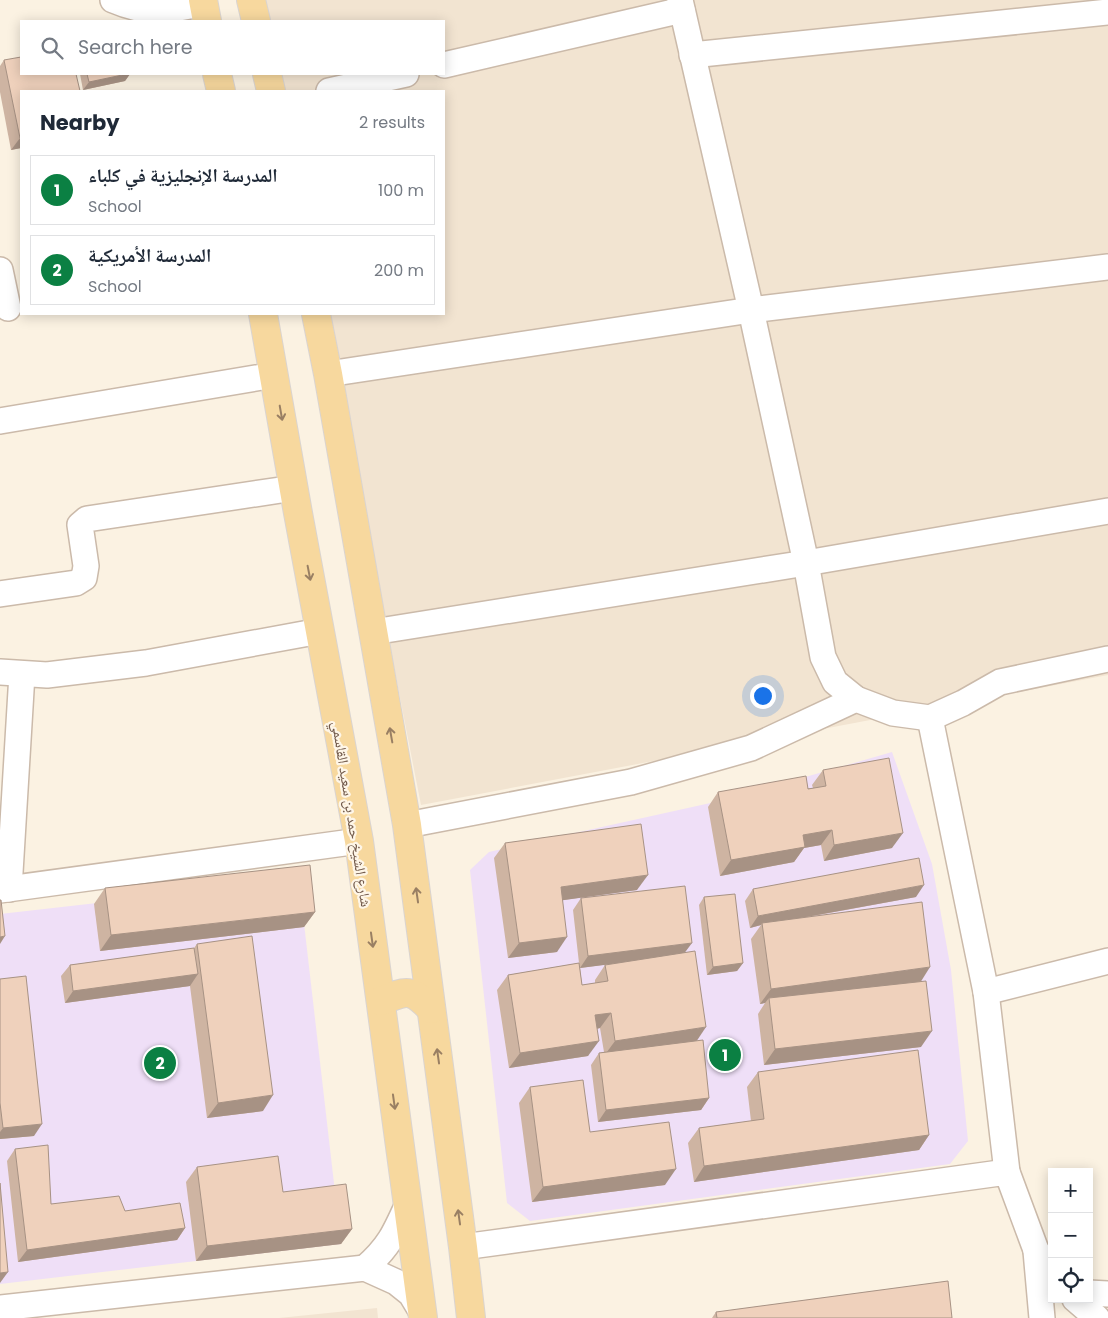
<!DOCTYPE html>
<html lang="en">
<head>
<meta charset="utf-8">
<style>
	:root { --surface:#fff; --page:#f6f6f7; --text:#1f2937; --muted:#747a83; --line:#e0e1e3; --accent:#0b8043 }
	body { margin:0; font-family:Poppins,"Noto Naskh Arabic",sans-serif; background:var(--page); color:var(--text) }
	.controls { position:absolute; right:15px; bottom:15px; display:grid; overflow:hidden; border-radius:0px; box-shadow:0 2px 12px #0003 }
	.controls button { width:45px; height:45px; display:grid; place-items:center; padding:0; border:0; border-bottom:1px solid var(--line); background:var(--surface); color:var(--text); font:25px sans-serif }
	.you { position:absolute; left:762px; top:695px; width:18px; height:18px; margin:-12px; border:4px solid #fff; border-radius:50%; background:#1a73e8; box-shadow:0 0 0 8px #1a73e833 }
	.badge { display:grid; place-items:center; width:32px; height:32px; border-radius:50%; background:var(--accent); color:#fff; font-size:16px; font-weight:700 }
	.pin { position:absolute; translate:-50% -50%; border:2px solid #fff; box-shadow:0 1px 5px #0006 }
	.list { margin:0; padding:0; list-style:none }
	h2 { display:flex; justify-content:space-between; align-items:center; height:65px; margin:0; padding:0 20px; font-size:21px }
	h2 small { font-size:16px; font-weight:400; color:var(--muted) }
	.list li { display:grid; grid-template-columns:32px 1fr auto; gap:15px; align-items:center; box-sizing:border-box; height:70px; margin:0 10px 10px; padding:0 10px; border:1px solid var(--line); border-radius:0px }
	.list b { display:block; font-size:19px; white-space:nowrap }
	.list p { margin:0; font-size:16px; white-space:nowrap; color:var(--muted) }
	.list em { font-size:16px; font-style:normal; color:var(--muted) }
	.icon { flex:none; width:28px; height:28px; fill:none; stroke:currentColor; stroke-width:2; stroke-linecap:round; stroke-linejoin:round }
	.map { position:relative; flex:none; width:1108px; height:1318px; overflow:hidden }
	.search { position:absolute; background:var(--surface); box-shadow:0 2px 12px #0003; left:20px; top:20px; width:425px; height:55px; display:flex; align-items:center; gap:12px; box-sizing:border-box; padding:0 18px; border-radius:0px; color:var(--muted); font-size:19px }
	.panel { position:absolute; background:var(--surface); box-shadow:0 2px 12px #0003; left:20px; top:90px; width:425px; height:225px; border-radius:0px }
	.map>svg:first-child { display:block }
	.residential { fill:#f2e4d1 }
	.education { fill:#efdff7 }
	.lines { fill:none; stroke-linecap:round; stroke-linejoin:round }
	.minor-casing { stroke:#cbbaaa; stroke-width:28 }
	.major-casing { stroke:#dad4d0; stroke-width:30 }
	.minor { stroke:#fff; stroke-width:25 }
	.major { stroke:#f7d89e; stroke-width:28 }
	.wall { fill:#ceb4a2; fill-rule:evenodd }
	.shaded-wall { fill:#a79284 }
	.building { fill:#efd1bc; stroke:#a79284 }
	.oneway { stroke:#997f63 }
	.labels { text-anchor:middle; dominant-baseline:central; stroke-width:4.5; stroke-linejoin:round; paint-order:stroke }
	.street-label { font-size:15px; fill:#71594a; stroke:#fef6e8 }
</style>
</head>
<body>
<div class="map">
<svg width="1108" height="1318" viewBox="0 0 1108 1318">
	<rect width="100%" height="100%" fill="#fbf2e2"/>
	<g class="residential">
		<path d="M263 0H1108V675L421 805 325 314H444V91H281L278 74H444V21H268Z"/>
		<path d="M377 1308 378 1318H279Z"/>
	</g>
	<g class="education">
		<path d="M892 752 932 864 951 970 968 1141 950 1164 530 1221 507 1203 470 870 489 852 733 798Z"/>
		<path d="M299 880 341 1244 0 1284V914Z"/>
	</g>
	<g class="lines">
		<defs>
			<g id="minor">
				<path d="M113 0C148 15 168 11 203 3"/>
				<path d="M680 0 751 310 806 563 823 657 835 682 856 699"/>
				<path d="M692 55 1108 12"/>
				<path d="M444 65 682 10"/>
				<path d="M329 91 406 74"/>
				<path d="M0 270 8 308"/>
				<path d="M328 374 751 310 1108 267"/>
				<path d="M0 421 274 375"/>
				<path d="M0 594 76 583 84 578 86 566 80 525 87 519 294 488"/>
				<path d="M373 632 806 563 1108 511"/>
				<path d="M0 672 47 675 146 663 320 631"/>
				<path d="M930 718 986 992 1007 1172"/>
				<path d="M407 825 631 782 751 748 856 699 893 713 930 718 963 703 1000 682 1108 659"/>
				<path d="M9 889 22 674"/>
				<path d="M0 890 359 841"/>
				<path d="M986 992 1108 961"/>
				<path d="M463 1247 1007 1172 1036 1250 1052 1272"/>
				<path d="M1036 1251 1042 1318"/>
				<path d="M365 1268C389 1247 395 1233 408 1204"/>
				<path d="M1089 1293 1108 1294"/>
				<path d="M1075 1299 1097 1318"/>
				<path d="M0 1308 365 1268 396 1282 411 1294 423 1314"/>
			</g>
			<g id="major">
				<path d="M203 0 207 21"/>
				<path d="M251 0 256 21"/>
				<path d="M217 74 221 91"/>
				<path d="M267 74 271 91"/>
				<path d="M263 314 298 513 359 841 423 1318"/>
				<path d="M316 314 328 374 407 825 463 1247 471 1318"/>
				<path d="M381 1001C407 990 411 988 431 1009"/>
			</g>
		</defs>
		<use href="#minor" class="minor-casing"/>
		<use href="#major" class="major-casing"/>
		<use href="#minor" class="minor"/>
		<use href="#major" class="major"/>
	</g>
	<g class="wall">
		<path d="M4 60 21 91V148L11 150 0 92V66Z"/>
		<path d="M80 74H130L125 81 83 90Z"/>
		<path d="M823 770 892 848 824 861 821 845 804 848 794 862 720 876 708 807 718 792 813 788 812 785Z"/>
		<path d="M505 843 637 890 563 900 557 952 508 958 494 858Z"/>
		<path d="M105 888 315 912 304 927 100 951 94 904Z"/>
		<path d="M753 889 916 897 797 919 921 981V1047L764 1065 758 1014 765 1003 760 1004 751 939 761 925 750 928 745 901Z"/>
		<path d="M704 897 743 963 737 971 707 975 699 905Z"/>
		<path d="M581 898 685 952 696 1041 709 1098 701 1110 598 1122 591 1065 599 1053 604 1052 600 1028 597 1029 588 1056 509 1068 497 990 508 975 579 963 573 910ZM610 964 605 965 595 980V983L582 985 580 968Z"/>
		<path d="M197 944 263 1111 207 1118 190 986 65 1003 61 976 70 965 194 948Z"/>
		<path d="M0 979 34 1136 0 1139Z"/>
		<path d="M758 1072 929 1135 919 1150 694 1182 688 1143 699 1128 751 1121 747 1087Z"/>
		<path d="M530 1087 590 1132 665 1185 532 1202 519 1103Z"/>
		<path d="M15 1149 51 1204 125 1211 185 1228 177 1240 18 1262 7 1161Z"/>
		<path d="M197 1167 283 1192 352 1229 341 1244 196 1261 186 1182Z"/>
		<path d="M716 1312 952 1318H712Z"/>
	</g>
	<g class="shaded-wall">
		<path d="M127 74H130L125 81 83 90 89 82Z"/>
		<path d="M20 138H21V148L11 150Z"/>
		<path d="M832 830 821 845 804 848 794 862 720 876 731 860 803 835Z"/>
		<path d="M903 833 892 848 824 861 834 845Z"/>
		<path d="M648 875 637 890 550 902 561 887Z"/>
		<path d="M924 885 916 897 762 925V923L761 925 750 928 758 916Z"/>
		<path d="M315 912 304 927 100 951 111 935Z"/>
		<path d="M5 936 0 944V937Z"/>
		<path d="M567 937 557 952 508 958 519 943Z"/>
		<path d="M692 943 683 955 580 968 588 956Z"/>
		<path d="M743 963 737 971 707 975 713 967Z"/>
		<path d="M930 967 920 983 769 998 765 1003 760 1004 771 989Z"/>
		<path d="M198 974 190 986 65 1003 73 991Z"/>
		<path d="M611 1013 600 1028 584 1031 595 1015Z"/>
		<path d="M706 1027 696 1042 604 1056 615 1041Z"/>
		<path d="M932 1031 921 1047 764 1065 775 1049Z"/>
		<path d="M599 1041 588 1056 509 1068 520 1053Z"/>
		<path d="M273 1095 263 1111 207 1118 218 1103Z"/>
		<path d="M709 1098 701 1110 598 1122 606 1110Z"/>
		<path d="M42 1124 34 1136 0 1139V1132L3 1128Z"/>
		<path d="M929 1135 919 1150 694 1182 704 1166Z"/>
		<path d="M676 1169 665 1185 532 1202 543 1187Z"/>
		<path d="M185 1228 177 1240 18 1262 27 1250Z"/>
		<path d="M352 1229 341 1244 196 1261 207 1246Z"/>
		<path d="M8 1272 0 1283V1273Z"/>
	</g>
	<g class="building">
		<path d="M21 57V74H76L80 91H21V138H20L4 60Z"/>
		<path d="M87 74H127L89 82Z"/>
		<path d="M889 758 903 833 834 845 832 830 803 835 805 847 731 860 718 792 806 776 808 789 826 786 823 770Z"/>
		<path d="M641 824 648 875 561 887 567 937 519 943 505 843Z"/>
		<path d="M919 858 924 885 758 916 753 889Z"/>
		<path d="M310 865 315 912 111 935 105 888Z"/>
		<path d="M685 886 692 943 588 956 581 898Z"/>
		<path d="M735 894 743 963 713 967 704 897Z"/>
		<path d="M0 900H1L5 936 0 937Z"/>
		<path d="M922 902 930 967 771 989 762 923Z"/>
		<path d="M252 936 273 1095 218 1103 197 944Z"/>
		<path d="M194 948 198 974 73 991 70 965Z"/>
		<path d="M695 951 706 1027 615 1041 611 1013 595 1015 599 1041 520 1053 508 975 579 963 582 985 608 981 605 965Z"/>
		<path d="M26 976 42 1124 3 1128 0 1103V979Z"/>
		<path d="M926 981 932 1031 775 1049 769 998Z"/>
		<path d="M703 1040 709 1098 606 1110 599 1053Z"/>
		<path d="M918 1050 929 1135 704 1166 699 1128 764 1119 758 1072Z"/>
		<path d="M583 1080 590 1132 669 1122 676 1169 543 1187 530 1087Z"/>
		<path d="M48 1145 51 1204 119 1196 125 1211 180 1203 185 1228 27 1250 15 1149Z"/>
		<path d="M278 1156 283 1192 346 1184 352 1229 207 1246 197 1167Z"/>
		<path d="M0 1183 8 1272 0 1273Z"/>
		<path d="M948 1281 952 1318H717L716 1312Z"/>
	</g>
	<defs><path id="oneway-shaft" d="M-6 0H5M1.5-3L5.5 0L1.5 3" fill="none" stroke-width="1.6" stroke-linecap="round" stroke-linejoin="round" transform="scale(1.25)"/></defs>
	<g class="oneway">
		<use href="#oneway-shaft" transform="translate(281 413) rotate(80)"/>
		<use href="#oneway-shaft" transform="translate(309 573) rotate(79)"/>
		<use href="#oneway-shaft" transform="translate(391 735) rotate(-100)"/>
		<use href="#oneway-shaft" transform="translate(417 895) rotate(-98)"/>
		<use href="#oneway-shaft" transform="translate(372 940) rotate(82)"/>
		<use href="#oneway-shaft" transform="translate(438 1056) rotate(-98)"/>
		<use href="#oneway-shaft" transform="translate(394 1102) rotate(82)"/>
		<use href="#oneway-shaft" transform="translate(459 1217) rotate(-98)"/>
	</g>
	<g class="labels">
		<g class="street-label">
			<text transform="translate(352 814) rotate(81)">شارع الشيخ حمد بن سعيد القاسمي</text>
		</g>
	</g>
</svg>
<div class="controls">
<button>+</button>
<button>−</button>
<button><svg class="icon" aria-label="locate" viewBox="0 0 24 24"><circle cx="12" cy="12" r="6"/><path d="M12 2v4M12 18v4M2 12h4M18 12h4"/></svg></button>
</div>
<div class="you"></div>
<div class="pin badge" style="left:725px;top:1055px">1</div>
<div class="pin badge" style="left:160px;top:1063px">2</div>
<div class="search"><svg class="icon" aria-label="search" viewBox="0 0 24 24"><circle cx="10" cy="10" r="6"/><path d="M15 15l6 6"/></svg>Search here</div>
<section class="panel">
<h2>Nearby<small>2 results</small></h2>
<ul class="list">
<li><span class="badge">1</span><div><b>المدرسة الإنجليزية في كلباء</b><p>School</p></div><em>100 m</em></li>
<li><span class="badge">2</span><div><b>المدرسة الأمريكية</b><p>School</p></div><em>200 m</em></li>
</ul>
</section>
</div>
</body>
</html>
